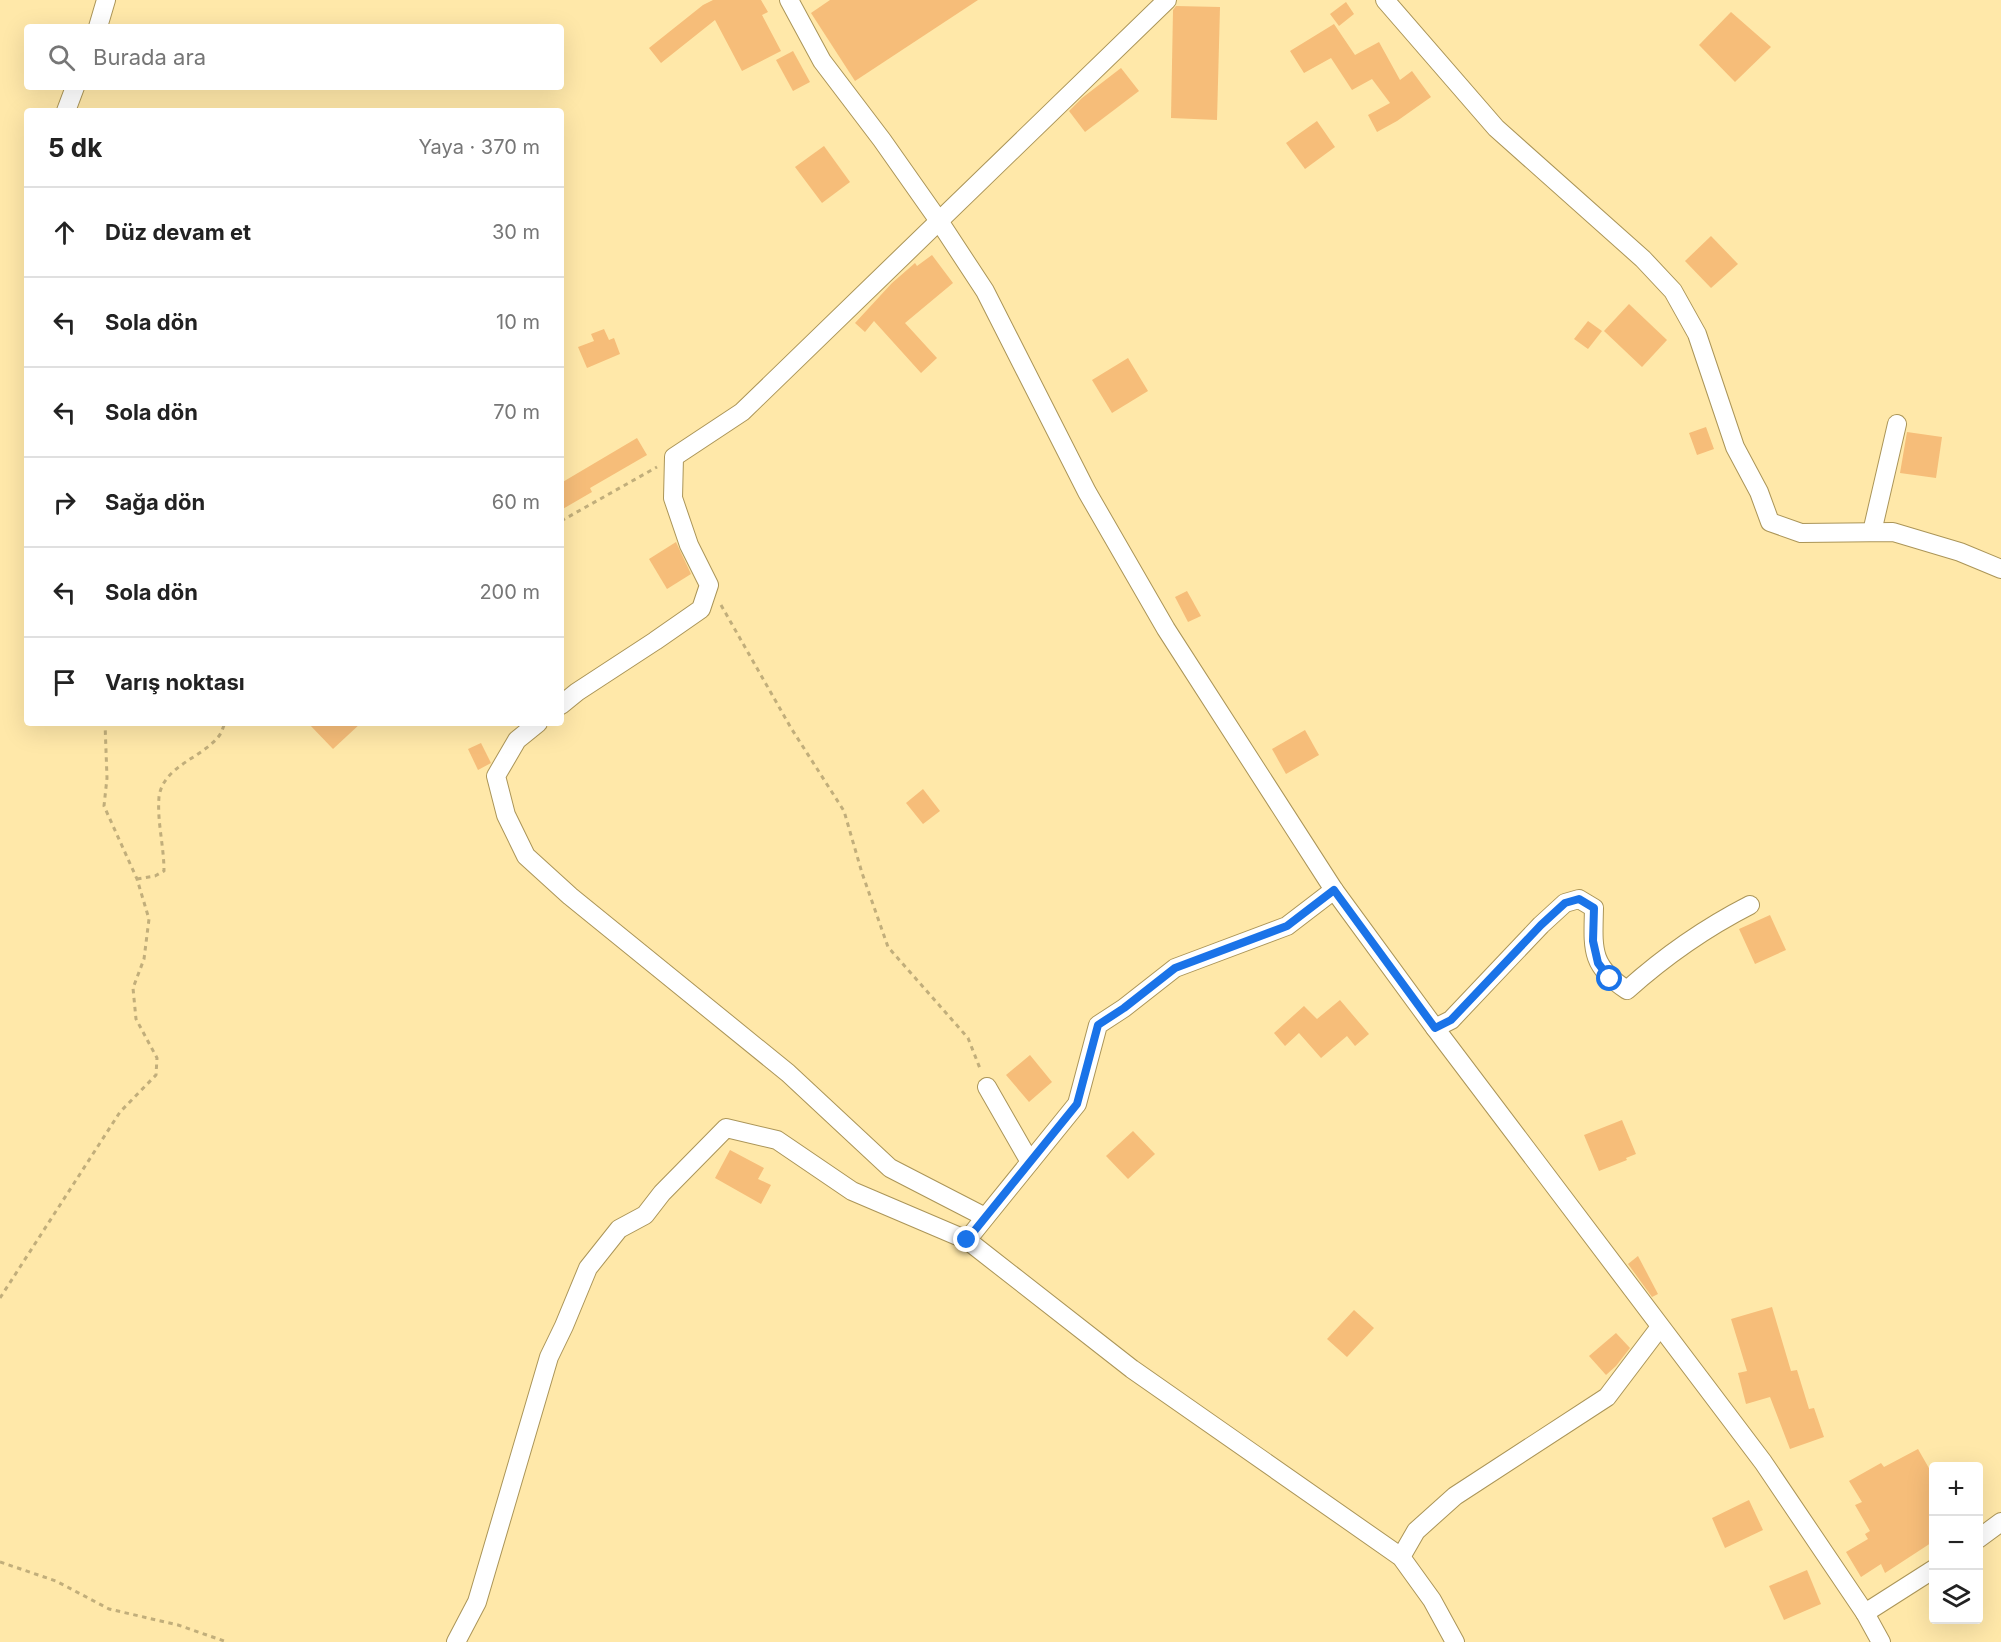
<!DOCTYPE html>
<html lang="tr">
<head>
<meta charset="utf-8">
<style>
	:root { --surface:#fff; --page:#f6f6f6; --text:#222; --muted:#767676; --line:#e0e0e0 }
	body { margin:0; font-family:Inter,sans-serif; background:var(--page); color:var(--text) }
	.controls { position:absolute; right:18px; bottom:18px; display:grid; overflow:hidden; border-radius:6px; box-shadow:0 6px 24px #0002 }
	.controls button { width:54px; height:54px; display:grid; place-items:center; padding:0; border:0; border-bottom:2px solid var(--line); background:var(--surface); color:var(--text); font:30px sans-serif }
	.stop { position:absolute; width:18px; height:18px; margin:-14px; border:4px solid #1a73e8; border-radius:50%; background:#fff }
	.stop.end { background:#1a73e8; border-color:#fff; box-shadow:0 2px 6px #0008 }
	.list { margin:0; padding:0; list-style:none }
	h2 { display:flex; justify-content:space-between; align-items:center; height:78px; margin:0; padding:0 24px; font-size:26px }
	h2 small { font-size:20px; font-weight:400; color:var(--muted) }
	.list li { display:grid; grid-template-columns:39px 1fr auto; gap:18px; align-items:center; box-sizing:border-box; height:90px; padding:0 24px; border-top:2px solid var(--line) }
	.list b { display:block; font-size:22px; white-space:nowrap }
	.list em { font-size:20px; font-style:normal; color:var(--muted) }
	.icon { flex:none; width:33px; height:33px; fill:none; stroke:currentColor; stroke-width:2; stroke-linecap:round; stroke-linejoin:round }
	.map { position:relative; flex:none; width:2001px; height:1642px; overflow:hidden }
	.search { position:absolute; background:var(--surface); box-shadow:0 6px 24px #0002; left:24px; top:24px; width:540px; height:66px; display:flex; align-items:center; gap:15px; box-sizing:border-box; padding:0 21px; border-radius:6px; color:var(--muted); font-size:22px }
	.panel { position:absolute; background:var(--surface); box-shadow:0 6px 24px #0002; left:24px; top:108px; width:540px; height:618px; border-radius:6px }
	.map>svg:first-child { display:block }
	.building { fill:#f6bd79 }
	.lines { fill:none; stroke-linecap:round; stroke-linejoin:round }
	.street-casing { stroke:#ab9558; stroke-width:20 }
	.path { stroke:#c1ae7b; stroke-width:3; stroke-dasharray:4.5 4.5; stroke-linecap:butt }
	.street { stroke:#fff; stroke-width:18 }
	.route { stroke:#1a73e8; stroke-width:8 }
</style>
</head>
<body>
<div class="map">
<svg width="2001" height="1642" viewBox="0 0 2001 1642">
	<rect width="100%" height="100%" fill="#ffe8a9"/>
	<g class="building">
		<path d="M713 0H761L768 12 762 15 781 51 742 71 715 20 661 63 649 48 703 5Z"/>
		<path d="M830 0H978L855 81 811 13Z"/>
		<path d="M1346 2 1354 14 1339 26 1330 14Z"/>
		<path d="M1176 6 1220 7 1217 120 1171 118 1173 10Z"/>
		<path d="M1731 12 1771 47 1735 82 1699 45Z"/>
		<path d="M1334 24 1355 55 1379 42 1400 80 1412 71 1431 97 1397 121 1377 132 1368 115 1390 103 1372 79 1352 90 1331 58 1304 73 1290 51Z"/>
		<path d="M793 51 810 82 793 91 776 60Z"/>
		<path d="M1121 68 1139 91 1085 132 1069 111 1082 98Z"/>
		<path d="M1317 121 1335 147 1305 169 1286 143Z"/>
		<path d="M824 146 850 182 822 203 795 167Z"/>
		<path d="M1711 236 1738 264 1711 288 1685 261Z"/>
		<path d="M932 255 953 283 905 323 937 358 921 373 874 321 865 332 855 323 892 283 915 263 917 266Z"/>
		<path d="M1629 304 1667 340 1642 367 1604 331Z"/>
		<path d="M1588 321 1602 331 1588 349 1574 339Z"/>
		<path d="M604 329 609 340 614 338 620 354 587 368 578 347 594 341 591 334Z"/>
		<path d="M1128 358 1148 391 1112 413 1092 380Z"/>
		<path d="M1706 427 1714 449 1697 455 1689 433Z"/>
		<path d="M1907 432 1942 437 1936 478 1900 473Z"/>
		<path d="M637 438 647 455 590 488 592 492 561 510V483Z"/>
		<path d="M676 542 691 574 667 589 649 559Z"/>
		<path d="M1187 591 1201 616 1188 622 1175 597Z"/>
		<path d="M308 723H361L333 749Z"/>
		<path d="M1305 730 1319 755 1286 774 1272 749Z"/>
		<path d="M481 743 491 763 478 770 468 749Z"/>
		<path d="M923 789 940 811 923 824 906 803Z"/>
		<path d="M1770 915 1786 950 1755 964 1739 929Z"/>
		<path d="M1340 1000 1369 1034 1355 1046 1347 1036 1321 1058 1299 1033 1285 1046 1274 1033 1304 1006 1317 1019Z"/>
		<path d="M1030 1055 1052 1082 1029 1102 1006 1075Z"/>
		<path d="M1622 1120 1636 1154 1626 1158 1627 1160 1599 1171 1584 1135Z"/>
		<path d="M1133 1131 1155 1154 1128 1179 1106 1156Z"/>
		<path d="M730 1150 764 1168 758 1179 771 1185 761 1204 715 1178Z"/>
		<path d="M1638 1256 1658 1294 1652 1297 1628 1264Z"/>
		<path d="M1772 1307 1791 1371 1797 1370 1809 1409 1814 1408 1824 1437 1790 1449 1770 1397 1746 1404 1738 1373 1747 1371 1731 1319Z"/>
		<path d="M1354 1310 1374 1328 1347 1357 1327 1339Z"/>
		<path d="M1616 1333 1630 1348 1616 1366 1606 1375 1589 1356Z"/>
		<path d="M1918 1449 1934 1477V1541L1885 1573 1881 1564 1861 1577 1846 1552 1868 1539 1865 1534 1870 1531 1855 1505 1862 1502 1849 1481 1881 1463 1884 1467Z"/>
		<path d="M1749 1500 1763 1530 1725 1548 1712 1518Z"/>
		<path d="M1807 1570 1821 1604 1784 1620 1769 1586Z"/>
	</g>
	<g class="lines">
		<defs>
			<g id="street">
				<path d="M789 0 822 61 882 140 939 221 985 291 1087 492 1166 629 1334 890 1435 1028 1763 1462 1865 1613 1881 1642"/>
				<path d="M1385 0 1496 128 1643 259 1673 291 1697 334 1735 447 1759 492 1770 522 1801 533 1893 532 1960 552 2001 569"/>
				<path d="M98 27 106 0"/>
				<path d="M66 111 75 87"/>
				<path d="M1872 532 1897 424"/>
				<path d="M561 705 577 692 655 641 701 609 709 585 689 545 673 498 674 457 742 412 1167 0"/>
				<path d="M538 723 517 740 496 776 506 815 526 856 570 896 788 1073 890 1168 985 1217"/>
				<path d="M1435 1028 1451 1020 1541 925 1565 903 1579 899 1594 908C1593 949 1590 966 1627 990 1665 956 1705 928 1750 905"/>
				<path d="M987 1087 1030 1162"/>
				<path d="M967 1240 1132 1369 1401 1557 1432 1600 1455 1642"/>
				<path d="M1978 1539 2001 1522"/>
				<path d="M1401 1557 1416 1531 1455 1496 1607 1397 1660 1327"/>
				<path d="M1865 1613 1934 1569"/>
				<path d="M456 1642 477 1602 549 1357 564 1326 588 1268 619 1229 645 1215 662 1193 726 1128 777 1140 852 1191 967 1240 1077 1104 1098 1025 1124 1008 1175 968 1287 926 1334 890"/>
			</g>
		</defs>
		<use href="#street" class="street-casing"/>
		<g class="path">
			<path d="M561 521 657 467"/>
			<path d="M721 605 791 728 844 811 862 873 888 947 968 1038 981 1071"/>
			<path d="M137 879 155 876 164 871C164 846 157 822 159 797 163 766 202 758 219 736 222 732 223 727 225 723"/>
			<path d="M0 1298 120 1112 156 1075 157 1058 136 1019 133 988 144 959 149 919 137 879 104 806 107 778 105 723"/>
			<path d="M0 1562 56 1581 109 1609 178 1625 227 1642"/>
		</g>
		<use href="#street" class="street"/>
	</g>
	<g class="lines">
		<path class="route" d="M967 1240 1077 1104 1098 1025 1124 1008 1175 968 1287 926 1334 890 1435 1028 1451 1020 1541 925 1565 903 1579 899 1594 908 1593 941 1598 963 1610 979"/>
	</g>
</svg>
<div class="controls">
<button>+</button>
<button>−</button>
<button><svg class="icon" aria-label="layers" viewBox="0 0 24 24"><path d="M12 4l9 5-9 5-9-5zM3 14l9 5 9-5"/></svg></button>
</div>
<div class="stop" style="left:1610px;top:979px"></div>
<div class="stop end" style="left:967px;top:1240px"></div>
<div class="search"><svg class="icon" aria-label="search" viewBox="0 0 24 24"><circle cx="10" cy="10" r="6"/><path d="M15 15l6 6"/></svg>Burada ara</div>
<section class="panel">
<h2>5 dk<small>Yaya · 370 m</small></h2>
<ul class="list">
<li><svg class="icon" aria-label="ahead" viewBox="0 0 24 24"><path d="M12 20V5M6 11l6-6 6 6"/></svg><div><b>Düz devam et</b></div><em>30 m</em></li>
<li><svg class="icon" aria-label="left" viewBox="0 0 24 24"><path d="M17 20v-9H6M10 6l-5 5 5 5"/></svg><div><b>Sola dön</b></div><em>10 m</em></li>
<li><svg class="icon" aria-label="left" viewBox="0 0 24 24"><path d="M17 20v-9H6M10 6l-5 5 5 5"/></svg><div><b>Sola dön</b></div><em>70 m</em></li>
<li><svg class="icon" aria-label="right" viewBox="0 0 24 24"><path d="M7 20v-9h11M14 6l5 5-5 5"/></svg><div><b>Sağa dön</b></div><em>60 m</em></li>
<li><svg class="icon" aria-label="left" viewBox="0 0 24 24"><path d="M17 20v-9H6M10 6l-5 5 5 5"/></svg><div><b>Sola dön</b></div><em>200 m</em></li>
<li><svg class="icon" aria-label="arrive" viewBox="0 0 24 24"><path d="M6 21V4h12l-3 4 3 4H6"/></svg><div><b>Varış noktası</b></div></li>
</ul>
</section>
</div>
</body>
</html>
